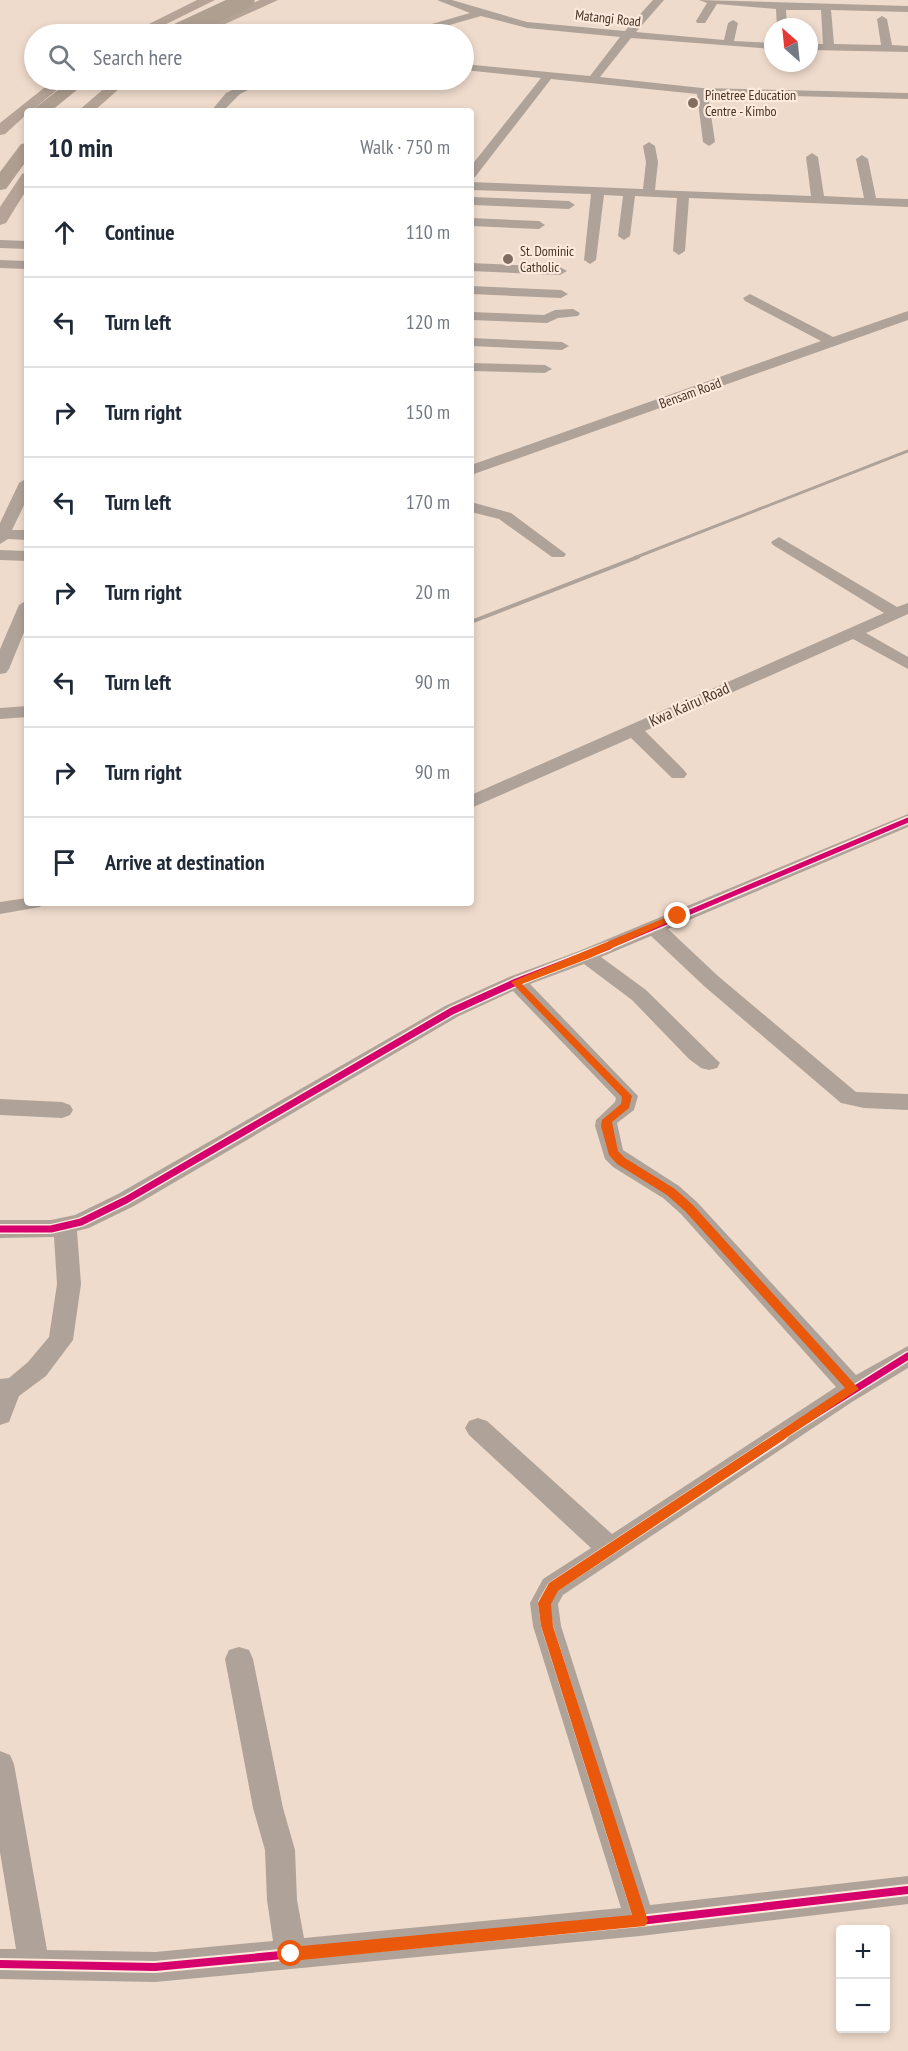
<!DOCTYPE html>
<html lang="en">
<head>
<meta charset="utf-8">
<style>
	:root { --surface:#fff; --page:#f6f6f7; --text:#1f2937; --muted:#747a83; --line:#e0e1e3 }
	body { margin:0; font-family:"PT Sans Narrow",sans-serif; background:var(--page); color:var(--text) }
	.controls { position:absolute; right:18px; bottom:18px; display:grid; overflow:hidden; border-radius:6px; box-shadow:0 3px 9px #0003 }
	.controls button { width:54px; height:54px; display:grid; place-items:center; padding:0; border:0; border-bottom:2px solid var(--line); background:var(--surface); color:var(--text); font:30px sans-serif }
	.compass { position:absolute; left:764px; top:18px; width:54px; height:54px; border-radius:50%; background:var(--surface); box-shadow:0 3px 9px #0003; rotate:333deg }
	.stop { position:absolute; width:18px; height:18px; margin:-14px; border:4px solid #ea580c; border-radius:50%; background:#fff }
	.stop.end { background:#ea580c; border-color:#fff; box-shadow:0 2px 6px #0008 }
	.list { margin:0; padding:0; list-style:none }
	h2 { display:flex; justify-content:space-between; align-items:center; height:78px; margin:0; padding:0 24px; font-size:26px }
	h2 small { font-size:20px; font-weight:400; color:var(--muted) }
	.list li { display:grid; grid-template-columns:39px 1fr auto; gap:18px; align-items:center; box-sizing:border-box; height:90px; padding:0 24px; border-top:2px solid var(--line) }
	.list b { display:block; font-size:22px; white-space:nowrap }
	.list em { font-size:20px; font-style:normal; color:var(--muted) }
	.icon { flex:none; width:33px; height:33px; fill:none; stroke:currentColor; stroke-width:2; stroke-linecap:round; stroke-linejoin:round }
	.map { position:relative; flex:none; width:908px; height:2051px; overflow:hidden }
	.search { position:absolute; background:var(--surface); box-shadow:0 3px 9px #0003; left:24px; top:24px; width:450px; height:66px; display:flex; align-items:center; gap:15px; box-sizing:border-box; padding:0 21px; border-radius:33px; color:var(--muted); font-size:22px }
	.panel { position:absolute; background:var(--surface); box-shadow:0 3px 9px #0003; left:24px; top:108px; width:450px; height:798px; border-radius:6px }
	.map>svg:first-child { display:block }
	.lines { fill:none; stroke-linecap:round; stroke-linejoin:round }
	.minor { fill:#afa399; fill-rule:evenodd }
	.major { fill:#b4a396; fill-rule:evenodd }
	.highway { fill:#ae9f91; fill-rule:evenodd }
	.rail-far1 { stroke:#aea299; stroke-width:3 }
	.rail { stroke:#aea299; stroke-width:4 }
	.highway-bridge { stroke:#ae9f91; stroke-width:17 }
	.cycleway-far2-casing { stroke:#fdeadc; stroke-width:8 }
	.cycleway-far1-casing { stroke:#fdeadc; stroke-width:10 }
	.cycleway-casing { stroke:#fdeadc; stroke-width:12 }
	.cycleway-far2 { stroke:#d6006c; stroke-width:5 }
	.cycleway-far1 { stroke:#d6006c; stroke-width:7 }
	.cycleway { stroke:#d6006c; stroke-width:8 }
	.route { fill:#ea580c }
	.poi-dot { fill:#826e61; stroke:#fdeadc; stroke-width:2 }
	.labels { text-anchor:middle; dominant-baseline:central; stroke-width:4.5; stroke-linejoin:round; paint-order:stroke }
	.far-street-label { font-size:14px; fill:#473427; stroke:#fdeadc }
	.far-poi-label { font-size:14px; fill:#473427; stroke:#fdeadc; text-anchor:start }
	.street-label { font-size:16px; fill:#473427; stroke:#fdeadc }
</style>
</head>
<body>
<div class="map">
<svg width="908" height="2051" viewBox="0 0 908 2051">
	<rect width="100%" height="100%" fill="#efdbcc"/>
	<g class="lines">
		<g class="minor">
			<path d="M437 0H452L527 22 625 31 653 0H664L636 32 724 40 728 23 733 20 738 23 734 41 773 43V49L631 38 600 77 702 88 908 93V99L708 94 715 142 709 146 703 142 697 94 551 79 475 177 471 178V166L541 78 464 70V64L590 76 620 37 527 28 481 16 418 34H403L404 32 470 13Z"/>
			<path d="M699 0 908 6V12L831 10 834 44 881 45 877 19 882 16 887 19 892 45 908 46V52L809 50V44H823L821 10H786L787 27H777L776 9 717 4 705 23H697L696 21 707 3Z"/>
			<path d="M253 80H268L240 94 223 111H211L226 93Z"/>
			<path d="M649 142 655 146 658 162 655 190 811 196 806 157 812 153 818 157 824 196 864 198 856 159 862 155 868 159 876 198 908 199V207L689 198 685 251 679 255 673 251 677 198 635 196 630 236 624 240 618 236 623 196 604 195 596 260 590 264 584 260 591 194 471 190V182L643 189 646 162 643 146Z"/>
			<path d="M471 197 569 201 575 205 569 209 471 205Z"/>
			<path d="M471 218 539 221 545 225 539 229 471 226Z"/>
			<path d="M0 240 27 241V249L0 248Z"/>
			<path d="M0 260 27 261V269L0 268Z"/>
			<path d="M471 263 560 267 567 271 560 275 471 271Z"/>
			<path d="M471 286 561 290 568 294 561 298 471 294Z"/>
			<path d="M750 294 833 337 908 311V320L471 475V465L821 341 745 301 743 298Z"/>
			<path d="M573 309 580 313 578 316 558 318 547 323 471 320V312L544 315 555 310Z"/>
			<path d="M471 338 562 342 569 346 562 350 471 346Z"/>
			<path d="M471 363 545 365 552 369 545 373 471 371Z"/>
			<path d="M27 478V499L12 530H27V540L8 539 0 544V523L19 483Z"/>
			<path d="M471 502 511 513 566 554 564 557H552L499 519 471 512Z"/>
			<path d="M779 537 897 607 908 603V614L866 633 908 657V669L853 639 645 731 684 770 687 774 684 778H672L631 738 471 808V795L884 613 773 545 771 542Z"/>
			<path d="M0 550 27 551V561L0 560Z"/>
			<path d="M27 600V625L9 669 6 673 0 674V649L19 605Z"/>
			<path d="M27 706V716L0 718V708Z"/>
			<path d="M908 814V827L668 929 718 976 856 1092 908 1094V1110L864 1108 841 1103 704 986 651 936 601 957 646 990 720 1063 717 1068 709 1070 701 1068 689 1059 632 1000 584 964 530 984 638 1096 634 1110 617 1123 623 1150 679 1186 697 1202 856 1375 908 1346V1368L852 1402 563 1595 558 1604 561 1626 650 1905 908 1876V1904L640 1936 155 1982 0 1979V1949H16L0 1852V1751L10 1755 14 1764 47 1950 155 1952 273 1941 267 1900 265 1850 253 1808 225 1659 229 1650 239 1647 249 1650 253 1659 283 1808 295 1850 297 1900 304 1938 621 1908 533 1626 530 1603 543 1579 591 1548 469 1435 465 1428 469 1421 478 1418 487 1421 612 1534 836 1387 681 1214 663 1198 613 1167 605 1159 595 1126 596 1120 615 1102 616 1098 513 991 459 1016 134 1206 89 1228 77 1231 81 1284 73 1340 46 1376 19 1396 9 1422 0 1425V1379L9 1378 28 1362 49 1337 57 1284 54 1237 0 1238V1220H51L75 1215 118 1194 445 1006 509 977 579 951Z"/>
			<path d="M27 898V903H43L40 907 0 914V902Z"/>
			<path d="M0 1099 62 1102 70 1105 73 1110 70 1115 62 1118 0 1115Z"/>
		</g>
		<g class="major">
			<path d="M197 0H215L146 34H129Z"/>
			<path d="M260 0H278L203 34H187L212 19Z"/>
			<path d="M54 80H69L31 111H27V114L5 134 0 135V123Z"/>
			<path d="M114 80H129L94 111H78Z"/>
			<path d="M27 172V189L6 223 0 225V207L22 174Z"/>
		</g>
		<g class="highway">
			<path d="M71 80H89L51 111H31Z"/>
			<path d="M27 143V160L6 189 0 190V172L21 144Z"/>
		</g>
		<path class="rail-far1" d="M634 558 908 451"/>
		<g class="rail">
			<path d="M471 622 638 557"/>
			<path d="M0 717 27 715"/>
		</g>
		<path class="highway-bridge" d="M173 34 246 0"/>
		<defs>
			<path id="cycleway-far2" d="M605 948 908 820"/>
			<g id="cycleway-far1">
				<path d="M0 1229H51L81 1222 126 1200 452 1011 516 982 609 946"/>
				<path d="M779 1437 908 1356"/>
			</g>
			<g id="cycleway">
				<path d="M640 1921 547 1626 544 1603 553 1587 782 1436"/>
				<path d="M0 1964 155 1967 640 1921 908 1890"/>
			</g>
		</defs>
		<use href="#cycleway-far2" class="cycleway-far2-casing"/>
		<use href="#cycleway-far1" class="cycleway-far1-casing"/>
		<use href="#cycleway" class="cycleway-casing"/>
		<use href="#cycleway-far2" class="cycleway-far2"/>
		<use href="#cycleway-far1" class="cycleway-far1"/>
		<use href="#cycleway" class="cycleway"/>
	</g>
	<path class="route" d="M674 914 682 916 590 958 522 984 632 1096 629 1108 612 1122 618 1151 625 1158 675 1189 693 1205 859 1389 558 1591 551 1604 553 1626 648 1921 645 1926 291 1961 285 1959 283 1954 285 1949 291 1947 632 1915 541 1626 538 1603 549 1583 845 1388 685 1211 667 1195 617 1164 609 1155 601 1126 602 1120 621 1104 622 1097 511 982Z"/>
	<g class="poi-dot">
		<circle cx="693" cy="103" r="6"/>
		<circle cx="508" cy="259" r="6"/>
	</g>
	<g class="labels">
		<g class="far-street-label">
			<text transform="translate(608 18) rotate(6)">Matangi Road</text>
			<text transform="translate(690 393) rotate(-20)">Bensam Road</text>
		</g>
		<g class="far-poi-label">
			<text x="705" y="95">Pinetree Education<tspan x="705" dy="16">Centre - Kimbo</tspan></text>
			<text x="520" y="251">St. Dominic<tspan x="520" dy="16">Catholic</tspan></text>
		</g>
		<g class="street-label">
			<text transform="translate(689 704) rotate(-24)">Kwa Kairu Road</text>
		</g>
	</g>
</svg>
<div class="controls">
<button>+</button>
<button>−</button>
</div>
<svg class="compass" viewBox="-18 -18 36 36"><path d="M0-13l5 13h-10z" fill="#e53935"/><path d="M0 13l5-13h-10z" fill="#747a83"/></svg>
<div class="stop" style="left:291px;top:1954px"></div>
<div class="stop end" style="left:678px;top:916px"></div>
<div class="search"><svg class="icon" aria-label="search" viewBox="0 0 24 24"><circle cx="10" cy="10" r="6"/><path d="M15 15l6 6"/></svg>Search here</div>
<section class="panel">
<h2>10 min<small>Walk · 750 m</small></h2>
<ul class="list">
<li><svg class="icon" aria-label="ahead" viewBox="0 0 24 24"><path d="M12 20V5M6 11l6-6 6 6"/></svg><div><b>Continue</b></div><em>110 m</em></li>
<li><svg class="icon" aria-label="left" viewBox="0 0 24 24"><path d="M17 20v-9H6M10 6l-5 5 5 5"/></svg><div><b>Turn left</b></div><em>120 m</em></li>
<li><svg class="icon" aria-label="right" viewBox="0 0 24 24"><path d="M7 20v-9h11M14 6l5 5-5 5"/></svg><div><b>Turn right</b></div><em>150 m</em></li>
<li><svg class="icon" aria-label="left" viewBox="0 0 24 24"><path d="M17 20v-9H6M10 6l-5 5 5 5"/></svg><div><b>Turn left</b></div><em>170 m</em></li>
<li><svg class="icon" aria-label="right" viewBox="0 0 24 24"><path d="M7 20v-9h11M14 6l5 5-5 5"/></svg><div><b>Turn right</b></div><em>20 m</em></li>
<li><svg class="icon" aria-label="left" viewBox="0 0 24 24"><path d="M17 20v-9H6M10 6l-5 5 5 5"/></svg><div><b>Turn left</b></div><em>90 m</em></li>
<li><svg class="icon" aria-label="right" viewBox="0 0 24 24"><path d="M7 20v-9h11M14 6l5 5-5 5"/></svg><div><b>Turn right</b></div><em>90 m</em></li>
<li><svg class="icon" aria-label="arrive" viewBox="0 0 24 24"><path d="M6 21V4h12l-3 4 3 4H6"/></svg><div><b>Arrive at destination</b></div></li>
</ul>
</section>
</div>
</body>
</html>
